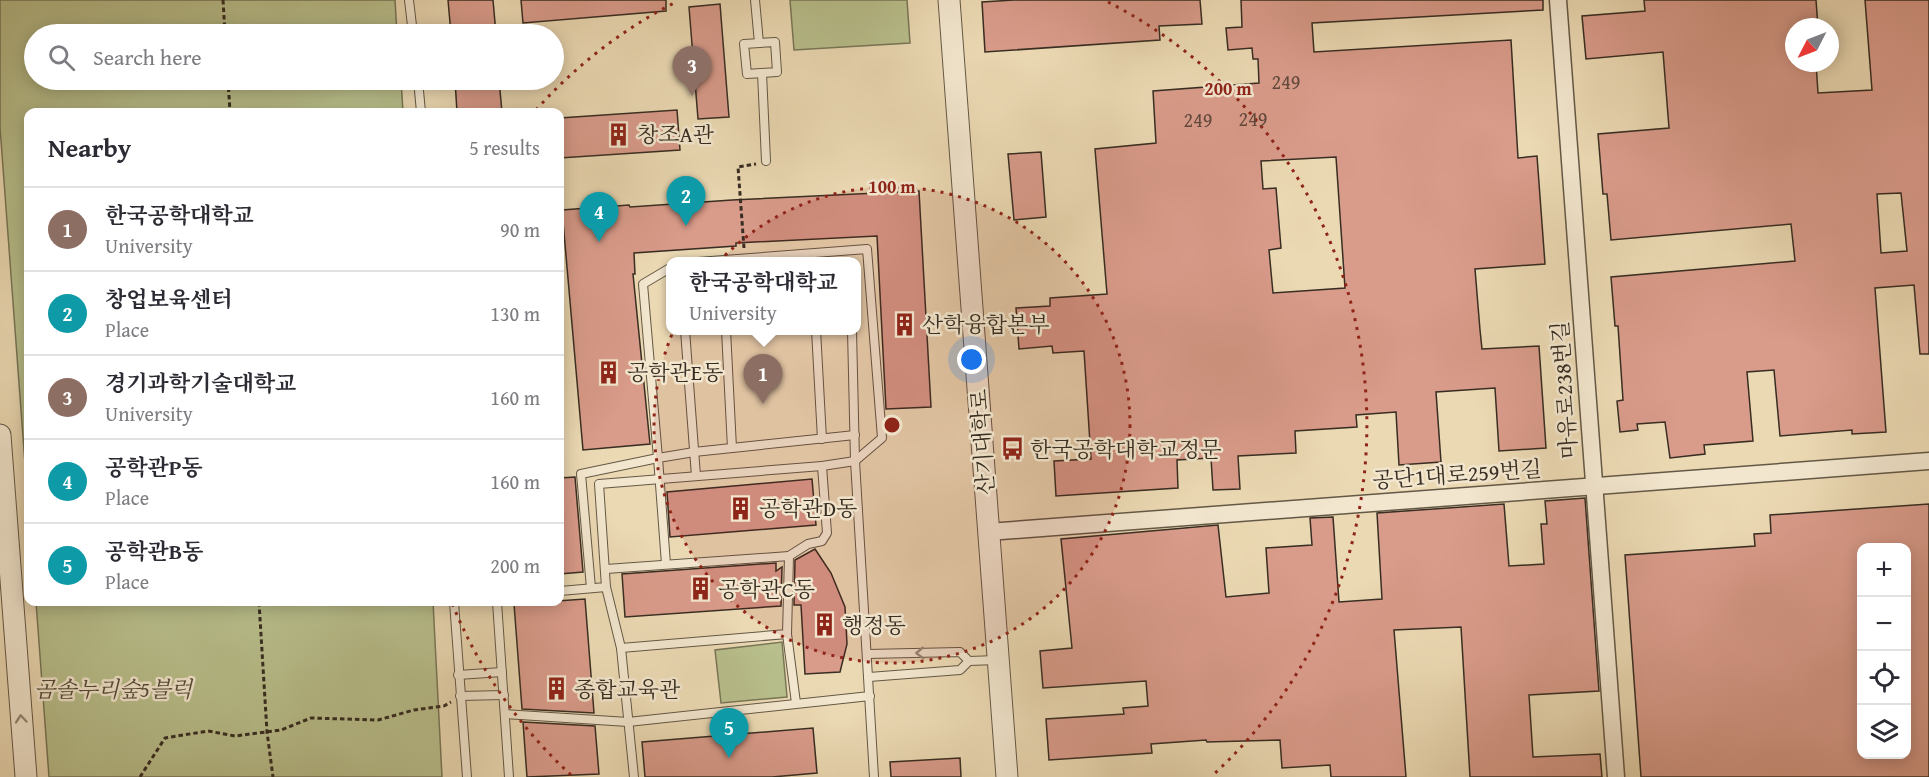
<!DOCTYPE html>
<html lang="en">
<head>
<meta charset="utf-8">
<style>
	:root { --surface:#fff; --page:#f2f2f3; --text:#2b2b33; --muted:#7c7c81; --line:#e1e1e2; --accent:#0f766e }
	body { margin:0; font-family:"Gentium Book Plus","Noto Serif KR",serif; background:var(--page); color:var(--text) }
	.controls { position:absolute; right:18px; bottom:18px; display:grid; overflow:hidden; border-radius:12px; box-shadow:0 3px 15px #0003 }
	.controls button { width:54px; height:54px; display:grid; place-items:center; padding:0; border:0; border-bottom:2px solid var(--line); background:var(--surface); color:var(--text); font:30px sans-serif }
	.compass { position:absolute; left:1785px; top:18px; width:54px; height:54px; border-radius:50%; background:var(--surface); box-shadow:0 3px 15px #0003; rotate:228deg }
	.you { position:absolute; left:972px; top:360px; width:21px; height:21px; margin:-15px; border:4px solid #fff; border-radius:50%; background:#1a73e8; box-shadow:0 0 0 9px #1a73e833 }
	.badge { display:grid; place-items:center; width:39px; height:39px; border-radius:50%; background:var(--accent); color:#fff; font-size:20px; font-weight:700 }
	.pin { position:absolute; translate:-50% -50px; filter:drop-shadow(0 2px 3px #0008) }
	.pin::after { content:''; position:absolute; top:32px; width:21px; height:18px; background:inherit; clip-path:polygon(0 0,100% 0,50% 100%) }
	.popup { position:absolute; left:666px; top:257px; width:195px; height:78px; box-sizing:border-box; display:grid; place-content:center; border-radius:12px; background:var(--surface); filter:drop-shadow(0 2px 4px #0005); font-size:20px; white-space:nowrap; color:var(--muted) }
	.popup b { font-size:22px; color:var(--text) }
	.popup::after { content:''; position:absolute; left:50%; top:100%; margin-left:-12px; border:12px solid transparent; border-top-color:var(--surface) }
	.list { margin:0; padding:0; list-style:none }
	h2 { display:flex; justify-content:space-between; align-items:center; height:78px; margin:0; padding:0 24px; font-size:26px }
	h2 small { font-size:20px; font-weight:400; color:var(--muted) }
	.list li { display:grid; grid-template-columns:39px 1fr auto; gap:18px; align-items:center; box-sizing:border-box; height:84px; padding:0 24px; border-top:2px solid var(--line) }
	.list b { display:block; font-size:22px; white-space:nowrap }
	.list p { margin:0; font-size:20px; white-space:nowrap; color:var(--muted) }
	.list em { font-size:20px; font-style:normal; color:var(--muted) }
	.icon { flex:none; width:33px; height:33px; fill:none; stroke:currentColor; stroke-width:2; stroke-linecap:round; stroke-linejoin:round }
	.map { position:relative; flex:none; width:1929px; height:777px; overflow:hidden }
	.search { position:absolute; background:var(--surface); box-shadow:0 3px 15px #0003; left:24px; top:24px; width:540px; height:66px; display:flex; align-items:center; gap:15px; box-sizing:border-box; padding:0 21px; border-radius:33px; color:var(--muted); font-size:22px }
	.panel { position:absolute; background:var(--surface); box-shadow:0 3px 15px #0003; left:24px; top:108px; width:540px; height:498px; border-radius:12px }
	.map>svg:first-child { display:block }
	.green { fill:#b8bf8c; stroke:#787657; stroke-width:1.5 }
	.building { fill:#d99b8a; stroke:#372d22; stroke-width:1.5; fill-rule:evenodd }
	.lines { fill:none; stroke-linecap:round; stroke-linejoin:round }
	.service-casing { stroke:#645846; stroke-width:10 }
	.minor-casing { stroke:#645846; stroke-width:19 }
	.tertiary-casing { stroke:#645846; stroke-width:23 }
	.path { stroke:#372d22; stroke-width:3; stroke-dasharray:4.5 3; stroke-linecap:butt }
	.service { stroke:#f2e6ce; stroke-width:8 }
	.minor { stroke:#f2e6ce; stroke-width:16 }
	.tertiary { stroke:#f2e6ce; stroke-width:21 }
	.oneway { stroke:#948a78 }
	.ring { fill:none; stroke:#8f2418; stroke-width:3; stroke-dasharray:3 6 }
	.labels { text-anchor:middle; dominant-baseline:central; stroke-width:5; stroke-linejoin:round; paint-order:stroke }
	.number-label { font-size:20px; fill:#60483c }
	.poi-label { font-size:22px; fill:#372d22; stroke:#f2e6ce; text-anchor:start }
	.street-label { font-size:22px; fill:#372d22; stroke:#f2e6ce }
	.park-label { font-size:22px; font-style:italic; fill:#514a37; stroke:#f2e6ce }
	.centre { fill:#8f2418; stroke:#f2e6ce; stroke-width:3 }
	.ring-label { font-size:18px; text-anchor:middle; font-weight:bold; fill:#8f2418; stroke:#f2e6ce; stroke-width:5; stroke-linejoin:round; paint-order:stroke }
</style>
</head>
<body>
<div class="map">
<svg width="1929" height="777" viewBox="0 0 1929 777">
	<rect width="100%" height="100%" fill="#ebd9b3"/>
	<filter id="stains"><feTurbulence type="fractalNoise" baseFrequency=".00333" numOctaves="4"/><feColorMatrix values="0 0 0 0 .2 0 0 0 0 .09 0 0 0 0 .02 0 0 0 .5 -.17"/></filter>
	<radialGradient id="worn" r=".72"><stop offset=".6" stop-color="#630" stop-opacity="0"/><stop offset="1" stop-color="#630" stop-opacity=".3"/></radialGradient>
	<g class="green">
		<path d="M0 0H395L397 34H34V80H401L403 112H28V504L0 127Z"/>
		<path d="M790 0H907L910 43 794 50Z"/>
		<path d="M36 602H433L442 777H49Z"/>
		<path d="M782 642 787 697 721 703 715 650Z"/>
	</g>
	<g class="building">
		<path d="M448 0H493L496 34H451Z"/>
		<path d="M521 0H666V11L523 23Z"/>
		<path d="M1014 0H1200L1202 24 1159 26 1160 40 985 52 982 2Z"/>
		<path d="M1241 0H1543V10L1312 23 1314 52 1511 40 1518 158 1537 156 1545 264 1475 269 1480 330 1482 349 1539 346 1546 448 1499 451 1495 388 1436 392 1441 462 1399 465 1396 412 1356 415 1357 427 1295 431 1296 453 1238 456 1240 489 1213 490 1211 458 1177 460 1178 488 1056 496 1054 461 1091 459 1084 351 1053 353 1052 346 1019 349 1016 308 1050 306V298L1107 294 1095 149 1156 143 1153 91 1259 83 1258 59H1253L1252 48 1228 50 1226 28 1242 27ZM1336 157 1345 288 1273 293 1269 250 1281 248 1276 188 1263 189 1261 161Z"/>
		<path d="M1644 0H1816L1818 27H1794V63H1816L1818 93 1872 90 1865 0H1929V354H1920L1914 285 1875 288 1886 432 1852 434V430L1780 436 1774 370 1747 372 1753 441 1704 445 1705 454 1670 458 1665 422 1637 424 1638 430 1620 432 1617 401 1623 400 1618 326H1615L1611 277 1795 261 1791 224 1611 240 1607 194H1603L1598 134 1669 128 1663 52 1586 59 1582 16 1645 11ZM1901 193 1907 251 1881 253 1877 194Z"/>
		<path d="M720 4 729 117 698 119 689 7Z"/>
		<path d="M455 80H499L502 112H457Z"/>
		<path d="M677 110 680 150 560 158V118Z"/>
		<path d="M1041 152 1046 217 1014 220 1008 154Z"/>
		<path d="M919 191 931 407 886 409 877 236 736 243V246L634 253 635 274H633L650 444 583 450 562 210 629 205 630 207 732 200Z"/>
		<path d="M575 477 583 572 560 574V478Z"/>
		<path d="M812 479 816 525 670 537 667 492Z"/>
		<path d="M1585 498 1599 691 1529 695 1533 757 1600 754 1602 777H1470L1461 627 1394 630 1406 777H1331L1330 765 1282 768 1280 740 1207 742 1206 740 1151 744 1152 753 1049 760 1046 719 1124 714 1123 708 1148 706 1146 681 1043 688 1040 651 1072 648 1061 539 1218 525 1226 597 1269 593 1266 548 1312 545 1310 518 1333 517 1339 602 1382 599 1377 513 1504 504 1509 566 1544 564 1541 524H1547L1545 501Z"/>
		<path d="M1929 504V777H1641L1625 555 1755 546 1754 534 1771 533 1770 515ZM1862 548H1906V754H1862Z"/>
		<path d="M815 549 831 573 845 607 847 644 840 672 805 674 801 605H794L795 560Z"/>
		<path d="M776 563V571L782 567 781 606 625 617 622 574Z"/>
		<path d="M585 599 594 713 522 709 514 604Z"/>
		<path d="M523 722 595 726 599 774 527 777Z"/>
		<path d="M813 728 817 773 772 777H645L642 742Z"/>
		<path d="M960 758 961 777H891L890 762Z"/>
	</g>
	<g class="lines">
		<defs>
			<g id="service">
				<path d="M409 0 413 34"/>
				<path d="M755 0 759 43"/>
				<path d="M775 42 777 72 747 74 744 44Z"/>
				<path d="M762 73 766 161"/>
				<path d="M418 80 421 112"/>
				<path d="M840 262H850"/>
				<path d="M685 330 696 476"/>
				<path d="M726 330 732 448"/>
				<path d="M816 330 822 439"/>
				<path d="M852 330 855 461 874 777"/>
				<path d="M666 564 658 458 694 452 855 435"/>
				<path d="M606 569 789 556"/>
				<path d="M606 587 621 648 634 777"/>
				<path d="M591 588 581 474 658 458 643 284 670 268"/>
				<path d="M560 591 606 587 599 484 822 466 855 461 882 438 867 249 698 262"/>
				<path d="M454 602 467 777"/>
				<path d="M497 602 509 777"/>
				<path d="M787 634 796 703"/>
				<path d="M621 648 787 634 789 556 808 544 822 541 827 533 822 466"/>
				<path d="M867 654 960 652 969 661"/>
				<path d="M458 675 502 672"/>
				<path d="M869 677 960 670 969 661 997 660"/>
				<path d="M460 696 504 695"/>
				<path d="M505 714 628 722 870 696"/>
			</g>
			<g id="minor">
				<path d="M1558 0 1616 777"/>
				<path d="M988 532 1929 461"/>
			</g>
			<g id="tertiary">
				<path d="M949 0 1007 777"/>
				<path d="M0 435 26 777"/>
			</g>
		</defs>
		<use href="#service" class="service-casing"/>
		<use href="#minor" class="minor-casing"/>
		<use href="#tertiary" class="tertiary-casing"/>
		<g class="path">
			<path d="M223 0 225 34"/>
			<path d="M228 80 230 112"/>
			<path d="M744 248 738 167 756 164"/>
			<path d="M259 602 267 732 273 777"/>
			<path d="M140 777 165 738 208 731 235 736 281 730 311 718 378 720 414 710 444 706 451 702"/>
		</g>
		<use href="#service" class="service"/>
		<use href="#minor" class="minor"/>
		<use href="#tertiary" class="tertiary"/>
	</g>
	<defs><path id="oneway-chevron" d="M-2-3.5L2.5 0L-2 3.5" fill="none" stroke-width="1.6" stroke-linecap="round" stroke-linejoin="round" transform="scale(1.5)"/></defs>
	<g class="oneway">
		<use href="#oneway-chevron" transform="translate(920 653) rotate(178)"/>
		<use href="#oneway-chevron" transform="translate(21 719) rotate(-95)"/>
	</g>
	<circle cx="892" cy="425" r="238" fill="#8f2418" fill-opacity=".12"/>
	<g class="ring">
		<circle cx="892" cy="425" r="238"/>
		<path d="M571 775A475 475 0 0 1 452 603M536 110A475 475 0 0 1 676 2M1108 2A475 475 0 0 1 1213 775"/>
	</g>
	<defs>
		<symbol id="building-bare" viewBox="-9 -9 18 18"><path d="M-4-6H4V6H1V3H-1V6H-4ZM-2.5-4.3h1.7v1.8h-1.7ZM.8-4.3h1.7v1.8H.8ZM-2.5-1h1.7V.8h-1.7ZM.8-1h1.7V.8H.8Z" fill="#8f2418" stroke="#f2e6ce" stroke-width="2.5" paint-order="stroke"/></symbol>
		<symbol id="bus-bare" viewBox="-9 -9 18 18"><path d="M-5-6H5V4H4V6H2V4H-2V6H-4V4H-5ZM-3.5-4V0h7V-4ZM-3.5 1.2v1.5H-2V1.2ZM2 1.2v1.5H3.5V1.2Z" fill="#8f2418" stroke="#f2e6ce" stroke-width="2.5" paint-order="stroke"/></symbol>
	</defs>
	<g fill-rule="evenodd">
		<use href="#building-bare" x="602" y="118" width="33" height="33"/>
		<use href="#building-bare" x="888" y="308" width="33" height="33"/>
		<use href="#building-bare" x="592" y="356" width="33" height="33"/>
		<use href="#bus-bare" x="996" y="432" width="33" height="33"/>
		<use href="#building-bare" x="724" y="492" width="33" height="33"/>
		<use href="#building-bare" x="684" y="572" width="33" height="33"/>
		<use href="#building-bare" x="808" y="608" width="33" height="33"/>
		<use href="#building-bare" x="540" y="672" width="33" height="33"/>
	</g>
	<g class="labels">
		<g class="number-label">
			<text x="1286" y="81">249</text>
			<text x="1253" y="118">249</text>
			<text x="1198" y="119">249</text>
		</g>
		<g class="poi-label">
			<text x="637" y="134">창조A관</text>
			<text x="922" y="324">산학융합본부</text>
			<text x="627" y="372">공학관E동</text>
			<text x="1030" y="449">한국공학대학교정문</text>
			<text x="759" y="508">공학관D동</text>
			<text x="718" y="589">공학관C동</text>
			<text x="842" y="625">행정동</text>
			<text x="574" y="689">종합교육관</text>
		</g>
		<g class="street-label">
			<text transform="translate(1564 390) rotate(-94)">마유로238번길</text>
			<text transform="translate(982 442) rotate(-94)">산기대학로</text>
			<text transform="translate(1457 474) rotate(-4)">공단1대로259번길</text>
		</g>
		<g class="park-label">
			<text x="113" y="689">곰솔누리숲5블럭</text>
		</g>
	</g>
	<circle cx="892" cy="425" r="9" class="centre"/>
	<g class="ring-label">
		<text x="1228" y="95">200 m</text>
		<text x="892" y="193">100 m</text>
	</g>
	<rect width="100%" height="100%" filter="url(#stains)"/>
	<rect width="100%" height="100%" fill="url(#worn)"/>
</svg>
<div class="controls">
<button>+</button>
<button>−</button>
<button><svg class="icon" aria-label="locate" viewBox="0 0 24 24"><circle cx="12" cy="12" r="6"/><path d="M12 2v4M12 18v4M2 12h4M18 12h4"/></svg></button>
<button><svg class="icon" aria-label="layers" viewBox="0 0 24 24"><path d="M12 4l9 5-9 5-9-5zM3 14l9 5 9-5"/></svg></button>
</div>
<svg class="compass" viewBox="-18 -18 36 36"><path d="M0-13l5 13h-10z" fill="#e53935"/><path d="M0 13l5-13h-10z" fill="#7c7c81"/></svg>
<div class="you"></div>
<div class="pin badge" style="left:763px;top:404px;background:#8d6e63">1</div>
<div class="popup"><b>한국공학대학교</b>University</div>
<div class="pin badge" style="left:686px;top:226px;background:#0f9aa8">2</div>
<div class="pin badge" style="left:692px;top:96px;background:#8d6e63">3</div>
<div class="pin badge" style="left:599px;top:242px;background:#0f9aa8">4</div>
<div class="pin badge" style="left:729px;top:758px;background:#0f9aa8">5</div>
<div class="search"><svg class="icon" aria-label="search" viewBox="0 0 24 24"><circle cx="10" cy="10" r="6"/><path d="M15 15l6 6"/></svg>Search here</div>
<section class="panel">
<h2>Nearby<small>5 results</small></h2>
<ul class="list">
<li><span class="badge" style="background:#8d6e63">1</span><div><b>한국공학대학교</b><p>University</p></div><em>90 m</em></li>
<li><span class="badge" style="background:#0f9aa8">2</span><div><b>창업보육센터</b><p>Place</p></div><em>130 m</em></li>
<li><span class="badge" style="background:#8d6e63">3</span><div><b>경기과학기술대학교</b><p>University</p></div><em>160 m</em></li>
<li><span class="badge" style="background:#0f9aa8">4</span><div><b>공학관P동</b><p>Place</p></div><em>160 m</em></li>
<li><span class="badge" style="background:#0f9aa8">5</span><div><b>공학관B동</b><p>Place</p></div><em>200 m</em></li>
</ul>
</section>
</div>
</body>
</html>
